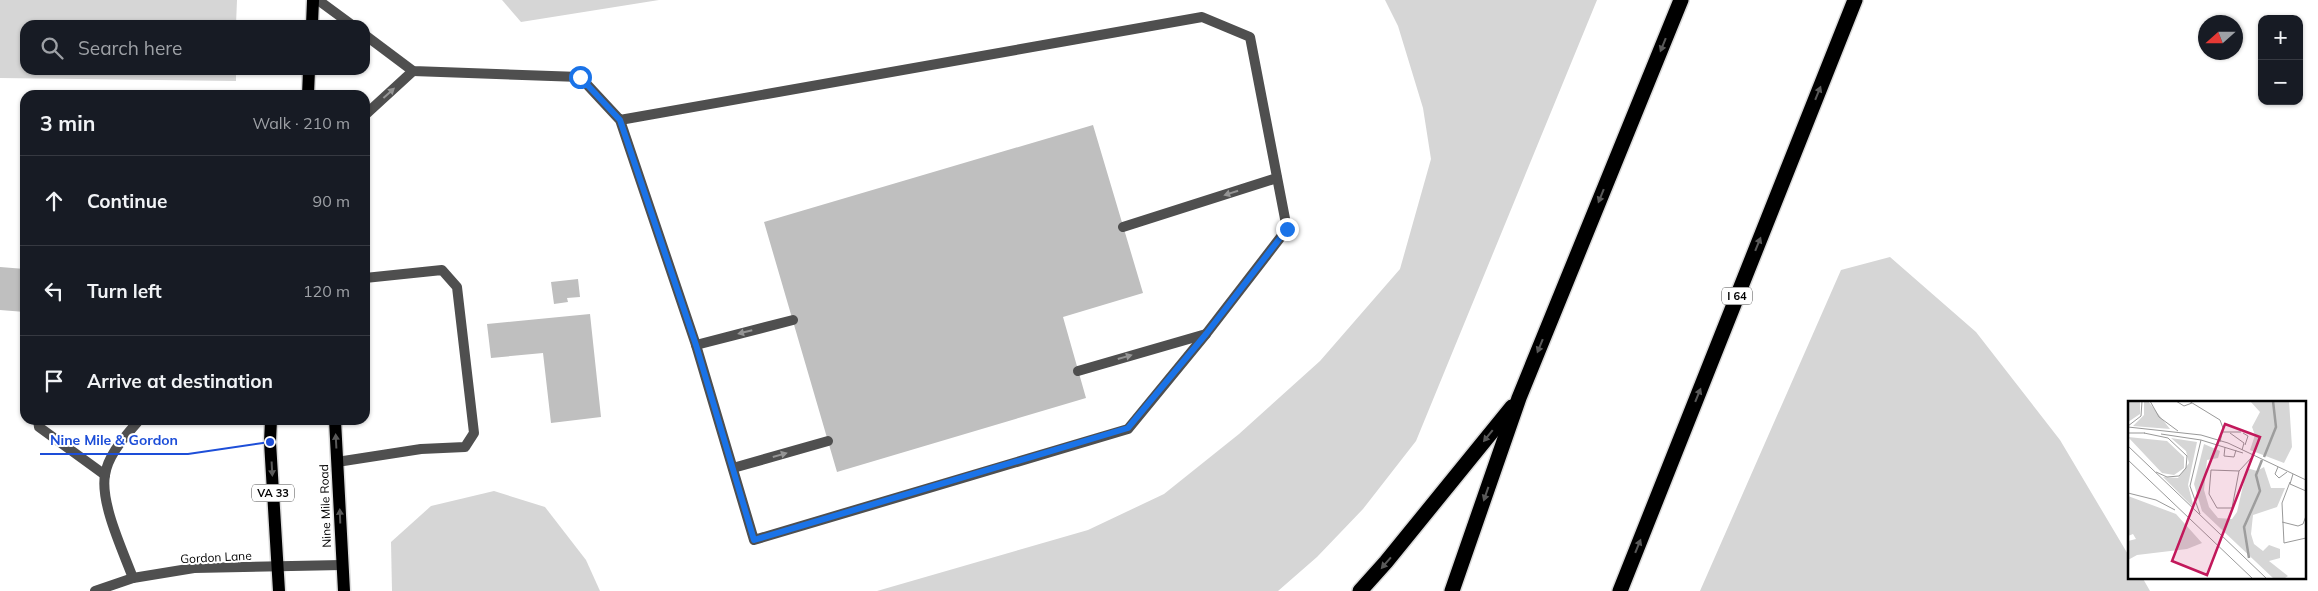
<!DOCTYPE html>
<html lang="en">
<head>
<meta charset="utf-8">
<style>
	:root { --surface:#171b24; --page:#242831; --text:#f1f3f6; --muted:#9ea1a6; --line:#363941 }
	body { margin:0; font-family:Mulish,sans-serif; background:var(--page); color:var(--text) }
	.controls { position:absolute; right:15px; top:15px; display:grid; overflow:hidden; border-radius:10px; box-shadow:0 1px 4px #0004 }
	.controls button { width:45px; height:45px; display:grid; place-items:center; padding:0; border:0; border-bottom:1px solid var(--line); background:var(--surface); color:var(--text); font:25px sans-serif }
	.compass { position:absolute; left:2198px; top:15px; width:45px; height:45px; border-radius:50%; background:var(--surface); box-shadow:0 1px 4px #0004; rotate:249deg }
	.stop { position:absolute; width:15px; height:15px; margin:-11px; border:4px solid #1a73e8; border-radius:50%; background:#fff }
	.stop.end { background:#1a73e8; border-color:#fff; box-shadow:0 1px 5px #0008 }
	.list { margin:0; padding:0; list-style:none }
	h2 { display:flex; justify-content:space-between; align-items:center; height:65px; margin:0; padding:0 20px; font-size:21px }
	h2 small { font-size:16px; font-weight:400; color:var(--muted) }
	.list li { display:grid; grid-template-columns:32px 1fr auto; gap:15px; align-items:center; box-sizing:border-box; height:90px; padding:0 20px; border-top:1px solid var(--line) }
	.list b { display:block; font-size:19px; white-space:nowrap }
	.list em { font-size:16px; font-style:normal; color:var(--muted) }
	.icon { flex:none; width:28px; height:28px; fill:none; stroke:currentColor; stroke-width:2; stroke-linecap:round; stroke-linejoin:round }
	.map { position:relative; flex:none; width:2318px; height:591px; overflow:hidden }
	.search { position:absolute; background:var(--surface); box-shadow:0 1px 4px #0004; left:20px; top:20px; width:350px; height:55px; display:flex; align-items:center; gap:12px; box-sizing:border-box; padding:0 18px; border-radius:15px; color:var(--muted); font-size:19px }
	.panel { position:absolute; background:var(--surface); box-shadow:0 1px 4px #0004; left:20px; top:90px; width:350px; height:335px; border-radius:15px }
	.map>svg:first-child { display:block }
	.green { fill:#d6d6d6 }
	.building { fill:#bfbfbf }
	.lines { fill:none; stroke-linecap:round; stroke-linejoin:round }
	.primary-casing { stroke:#dbdbdb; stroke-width:15 }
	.motorway-casing { stroke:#dbdbdb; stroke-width:18 }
	.service { stroke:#4f4f4f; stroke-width:10 }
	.minor { stroke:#4f4f4f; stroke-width:10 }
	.primary { stroke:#000; stroke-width:12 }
	.motorway { stroke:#000; stroke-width:15 }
	.oneway { fill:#595959 }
	.oneway2 { fill:#959595 }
	.route { stroke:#1a73e8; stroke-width:6 }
	.labels { text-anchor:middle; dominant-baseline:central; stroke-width:4; stroke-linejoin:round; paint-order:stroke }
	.shield { fill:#fff; stroke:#4c4c4c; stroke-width:1 }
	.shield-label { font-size:11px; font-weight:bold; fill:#000 }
	.street-label { font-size:12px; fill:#000; stroke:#fff }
	.inset-river { fill:none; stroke:#9d9d9d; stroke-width:2.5 }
	.inset-road { fill:none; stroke:#999; stroke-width:1 }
	.view { fill:#c2185b; fill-opacity:0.15; stroke:#c2185b; stroke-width:2.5 }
	.inset-edge { fill:none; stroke:#000; stroke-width:2.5 }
	.leader { fill:none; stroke:#1d4ed8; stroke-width:2 }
	.callout-dot { fill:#1d4ed8; stroke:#fff; stroke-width:2 }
	.callout-label { font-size:14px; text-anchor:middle; font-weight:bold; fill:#1d4ed8; stroke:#fff; stroke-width:4; stroke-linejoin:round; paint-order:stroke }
</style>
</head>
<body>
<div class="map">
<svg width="2318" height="591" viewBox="0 0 2318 591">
	<rect width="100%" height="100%" fill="#fff"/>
	<g class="green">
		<path d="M0 0H237L236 25H25V70H236V81L0 78Z"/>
		<path d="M502 0H659L521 22Z"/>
		<path d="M1385 0H1597L1416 441 1363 509 1317 557 1278 591H877L1088 530 1164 494 1239 434 1320 361 1400 269 1431 159 1423 108 1398 26Z"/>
		<path d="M1890 257 1976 332 2060 440 2129 556V577H2142L2150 591H1700L1841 270Z"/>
		<path d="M494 491 545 507 586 560 600 591H392L391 542 431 506Z"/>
	</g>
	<g class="building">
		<path d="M1093 125 1143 293 1063 317 1086 398 837 472 764 222Z"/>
		<path d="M0 267 25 269V312L0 310Z"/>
		<path d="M578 279 580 297 567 298 568 302 554 304 551 282Z"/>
		<path d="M590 314 601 417 551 423 543 353 491 358 487 324Z"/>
	</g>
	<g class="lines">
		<defs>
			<g id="primary">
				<path d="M312 25 313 0"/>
				<path d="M308 95 309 70"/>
				<path d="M271 420 270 442 279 591"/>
				<path d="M335 420 344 591"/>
			</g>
			<g id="motorway">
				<path d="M1360 591 1386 562 1512 407"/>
				<path d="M1452 591 1519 398 1681 0"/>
				<path d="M1620 591 1855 0"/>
			</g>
		</defs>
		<use href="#primary" class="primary-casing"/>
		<use href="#motorway" class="motorway-casing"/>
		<g class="service">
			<path d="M318 0 352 25"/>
			<path d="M365 35 413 71 580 77 620 120 1202 17 1250 37 1287 229 1206 334 1128 429 754 540 696 345 620 120"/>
			<path d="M365 115 413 71"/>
			<path d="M1123 227 1277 178"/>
			<path d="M696 345 793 320"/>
			<path d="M1078 371 1206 334"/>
			<path d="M38 420 39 427 105 475"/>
			<path d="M337 462 421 449 465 447 474 433 457 287 442 270 365 278"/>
			<path d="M733 468 828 441"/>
			<path d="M133 578C123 551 100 503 105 475 108 454 126 436 139 420"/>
		</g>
		<path class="minor" d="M95 591 133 578 194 568 342 565"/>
		<use href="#primary" class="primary"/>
		<use href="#motorway" class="motorway"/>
	</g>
	<defs><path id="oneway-solid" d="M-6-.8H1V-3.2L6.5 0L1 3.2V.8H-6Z" transform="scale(1.25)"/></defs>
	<g class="oneway">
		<use href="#oneway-solid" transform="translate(1663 45) rotate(112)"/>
		<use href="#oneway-solid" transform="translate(1818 93) rotate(-68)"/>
		<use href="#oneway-solid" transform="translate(1601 196) rotate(112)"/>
		<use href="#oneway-solid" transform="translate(1758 244) rotate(-68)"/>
		<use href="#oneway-solid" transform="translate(1540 346) rotate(112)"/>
		<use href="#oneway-solid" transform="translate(1698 395) rotate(-68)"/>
		<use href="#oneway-solid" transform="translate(1488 436) rotate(129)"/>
		<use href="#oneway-solid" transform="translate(336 441) rotate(-93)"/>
		<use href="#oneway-solid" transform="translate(272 469) rotate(87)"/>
		<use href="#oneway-solid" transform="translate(1486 494) rotate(109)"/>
		<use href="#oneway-solid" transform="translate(340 516) rotate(-92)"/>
		<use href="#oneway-solid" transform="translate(1638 546) rotate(-68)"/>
		<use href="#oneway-solid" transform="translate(1386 563) rotate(131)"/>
	</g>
	<g class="oneway2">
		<use href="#oneway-solid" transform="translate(389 93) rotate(-42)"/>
		<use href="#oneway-solid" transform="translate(1231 193) rotate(162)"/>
		<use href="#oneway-solid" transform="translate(745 332) rotate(166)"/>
		<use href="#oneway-solid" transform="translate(1125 357) rotate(-16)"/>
		<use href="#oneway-solid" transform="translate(780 455) rotate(-16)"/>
	</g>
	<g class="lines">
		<path class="route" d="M580 77 620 120 696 345 754 540 1128 428 1206 334 1287 229"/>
	</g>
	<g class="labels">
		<g class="shield">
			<rect x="1722" y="287.5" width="30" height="17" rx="4"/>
			<rect x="252" y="484.5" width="42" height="17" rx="4"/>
		</g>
		<g class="shield-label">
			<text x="1737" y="296">I 64</text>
			<text x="273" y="493">VA 33</text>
		</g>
		<g class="street-label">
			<text transform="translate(325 506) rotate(-92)">Nine Mile Road</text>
			<text transform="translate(216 557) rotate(-3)">Gordon Lane</text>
		</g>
	</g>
	<g transform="translate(2128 401)">
		<rect width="178" height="178" fill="#fff"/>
		<path d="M0 0H12V13L0 21ZM16 0H20L42 28 5 25 16 14ZM122 0H161L164 46 156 62 122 49 127 34 124 26 132 11ZM0 36 39 40 56 56V67L46 74 34 72ZM43 37 69 41 60 84 66 107 35 76 50 77 61 62 58 50ZM76 43 92 50 90 57 79 59 76 89 81 106 90 117 104 118 109 111 119 67 129 70 136 66 143 87H157L149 106 125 114 123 133 126 143 135 150 141 144 152 148V157L141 160 160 175 157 177H145L74 110 66 83ZM0 95 48 113 74 142 59 148 9 154 0 159V140L8 138 5 133 0 135Z" fill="#d6d6d6"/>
		<path class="inset-river" d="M136 56 148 26 145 0M121 157 116 126 132 90 128 74 134 59"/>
		<path class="inset-road" d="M22 0 31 16 50 30M48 0 56 5 64 2M61 0 92 19 95 27 92 41M0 25 13 15 14 0M0 26 73 34 100 42 178 79M95 31H113M0 32H17M16 32 40 37 59 55 58 67 51 75 39 76 28 71M102 32 116 42 114 49M115 32 120 35 117 44M33 33 73 39 115 52M0 45 138 177M97 46 96 55 106 56 108 49M0 59 124 177M150 66 147 73 151 77 159 71M111 70 83 69 81 93 89 107H104L111 70 125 55M165 73 162 83 178 90M162 81 154 102 156 142 178 137M0 92 28 99 47 109M72 113 62 85 73 39M154 121 170 125 175 123 178 115"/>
		<path class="view" d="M97 23 132 36 79 174 44 160Z"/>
		<rect width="178" height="178" class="inset-edge"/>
	</g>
	<path class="leader" d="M270 442L188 454H40"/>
	<circle class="callout-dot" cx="270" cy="442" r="5"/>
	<g class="callout-label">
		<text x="114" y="445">Nine Mile &amp; Gordon</text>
	</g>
</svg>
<div class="controls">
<button>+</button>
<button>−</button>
</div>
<svg class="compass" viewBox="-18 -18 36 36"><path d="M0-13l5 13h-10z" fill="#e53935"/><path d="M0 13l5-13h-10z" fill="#9ea1a6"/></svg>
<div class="stop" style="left:580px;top:77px"></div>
<div class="stop end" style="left:1287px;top:229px"></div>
<div class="search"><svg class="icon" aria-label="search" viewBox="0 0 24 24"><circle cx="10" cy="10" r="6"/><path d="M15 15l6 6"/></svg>Search here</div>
<section class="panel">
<h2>3 min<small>Walk · 210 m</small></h2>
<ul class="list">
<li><svg class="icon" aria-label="ahead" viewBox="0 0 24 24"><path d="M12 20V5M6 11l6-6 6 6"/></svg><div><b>Continue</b></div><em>90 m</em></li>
<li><svg class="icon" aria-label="left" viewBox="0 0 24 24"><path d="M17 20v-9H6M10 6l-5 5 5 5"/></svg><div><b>Turn left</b></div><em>120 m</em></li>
<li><svg class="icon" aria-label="arrive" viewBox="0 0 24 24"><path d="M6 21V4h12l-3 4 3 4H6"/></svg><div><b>Arrive at destination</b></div></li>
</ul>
</section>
</div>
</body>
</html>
